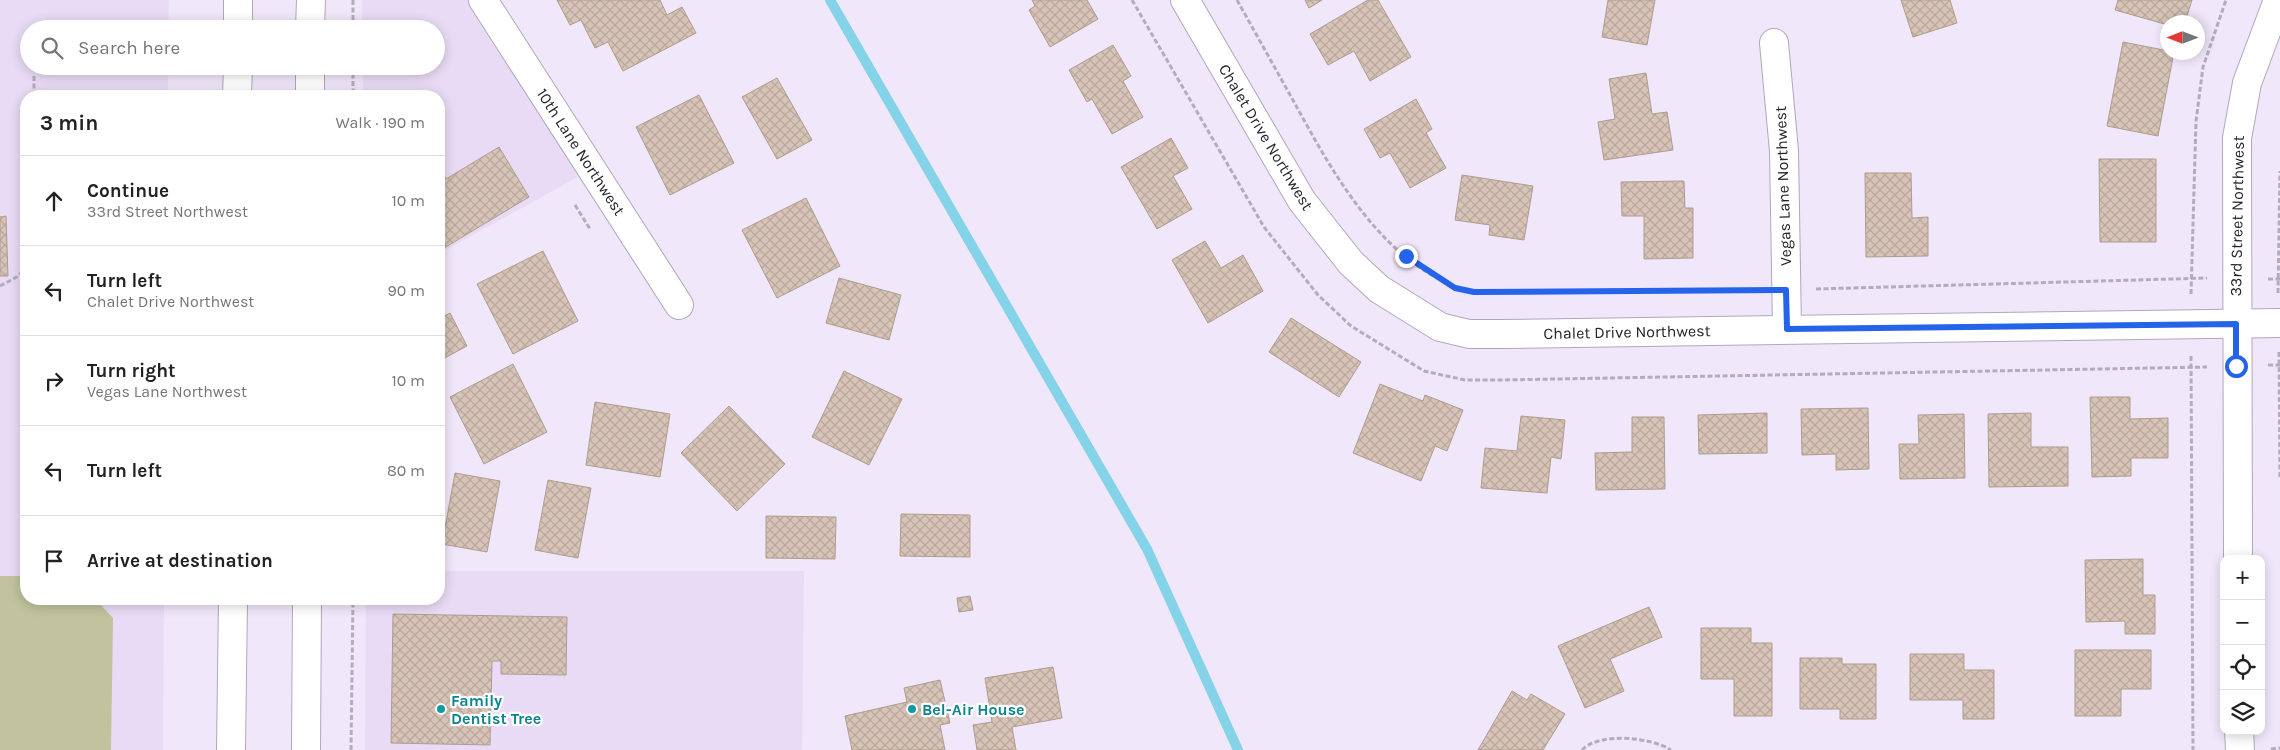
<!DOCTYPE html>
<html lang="en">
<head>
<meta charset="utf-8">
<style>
	:root { --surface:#fff; --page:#f2f2f2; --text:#222; --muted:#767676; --line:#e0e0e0 }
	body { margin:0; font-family:Karla,sans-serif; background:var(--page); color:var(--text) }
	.controls { position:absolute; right:15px; bottom:15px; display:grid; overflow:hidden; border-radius:10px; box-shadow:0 2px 12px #0003 }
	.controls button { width:45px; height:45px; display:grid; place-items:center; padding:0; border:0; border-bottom:1px solid var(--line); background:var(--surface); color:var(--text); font:25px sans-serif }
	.compass { position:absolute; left:2160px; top:15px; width:45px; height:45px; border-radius:50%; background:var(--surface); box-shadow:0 2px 12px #0003; rotate:270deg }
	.stop { position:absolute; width:15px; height:15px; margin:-11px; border:4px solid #2563eb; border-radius:50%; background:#fff }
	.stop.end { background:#2563eb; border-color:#fff; box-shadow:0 1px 5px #0008 }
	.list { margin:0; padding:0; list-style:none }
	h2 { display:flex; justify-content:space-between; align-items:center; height:65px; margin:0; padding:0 20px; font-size:21px }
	h2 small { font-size:16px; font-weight:400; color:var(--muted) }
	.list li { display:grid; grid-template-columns:32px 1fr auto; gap:15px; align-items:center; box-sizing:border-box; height:90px; padding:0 20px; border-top:1px solid var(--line) }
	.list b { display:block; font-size:19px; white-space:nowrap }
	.list p { margin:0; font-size:16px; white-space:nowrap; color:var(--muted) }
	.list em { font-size:16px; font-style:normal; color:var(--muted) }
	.icon { flex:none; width:28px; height:28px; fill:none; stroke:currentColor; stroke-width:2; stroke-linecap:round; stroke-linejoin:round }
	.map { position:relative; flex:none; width:2280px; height:750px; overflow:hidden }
	.search { position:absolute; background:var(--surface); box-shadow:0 2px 12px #0003; left:20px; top:20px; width:425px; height:55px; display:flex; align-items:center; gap:12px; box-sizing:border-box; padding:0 18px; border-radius:28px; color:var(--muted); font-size:19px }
	.panel { position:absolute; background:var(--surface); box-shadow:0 2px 12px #0003; left:20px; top:90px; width:425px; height:515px; border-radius:20px }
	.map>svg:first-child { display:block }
	.built { fill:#e9dbf5 }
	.pitch { fill:#c0c39d }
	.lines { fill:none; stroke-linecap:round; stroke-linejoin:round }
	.stream { stroke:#84d3e8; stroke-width:10 }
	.building { fill:url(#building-cross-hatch); stroke:#ae9c8f }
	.minor-casing { stroke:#b1a7b9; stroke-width:30 }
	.tertiary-casing { stroke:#b1a7b9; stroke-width:30 }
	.primary-casing { stroke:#b1a7b9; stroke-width:30 }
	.path { stroke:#b4acbb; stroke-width:3; stroke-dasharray:5 2.5; stroke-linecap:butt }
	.minor { stroke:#fff; stroke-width:28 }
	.tertiary { stroke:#fff; stroke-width:28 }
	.primary { stroke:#fff; stroke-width:28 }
	.route { stroke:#2563eb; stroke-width:6 }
	.culture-dot { fill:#0f9aa8; stroke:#fff; stroke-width:2 }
	.labels { text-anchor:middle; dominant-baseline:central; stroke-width:4.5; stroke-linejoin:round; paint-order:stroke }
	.street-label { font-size:16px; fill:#252229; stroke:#fff }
	.culture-label { font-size:16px; font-weight:bold; fill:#0d838f; stroke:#fff; text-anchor:start }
</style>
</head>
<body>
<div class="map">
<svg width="2280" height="750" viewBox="0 0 2280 750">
	<defs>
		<pattern id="building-cross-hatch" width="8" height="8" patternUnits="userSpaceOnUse" patternTransform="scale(1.25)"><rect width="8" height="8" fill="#d7c4b7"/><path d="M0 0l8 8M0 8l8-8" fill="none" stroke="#b8a89d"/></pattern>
	</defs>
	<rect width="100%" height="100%" fill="#f1e7fa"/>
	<g class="built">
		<path d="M0 0H169L168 29H29V66H168V96H26V599H164L163 750H0Z"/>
		<path d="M362 0H483L592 169 439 254V96H363V66H436V29H362Z"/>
		<path d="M439 571H804L802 750H365L366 599H439Z"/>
	</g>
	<path class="pitch" d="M0 576H26V599H95L113 618 111 750H0Z"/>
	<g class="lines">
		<path class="stream" d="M830 0 1147 549 1238 750"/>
	</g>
	<g class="building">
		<path d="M557 0H660L667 15 682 7 696 33 623 71 608 42 595 48 581 20 570 25Z"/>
		<path d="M1032 0H1087L1098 19 1050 47 1029 10 1035 6Z"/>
		<path d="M1305 0H1322L1309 8Z"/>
		<path d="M1368 0H1378L1411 57 1370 81 1354 51 1328 65 1310 34Z"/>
		<path d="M1608 0H1655L1647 45 1602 37Z"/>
		<path d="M1901 0H1950L1957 23 1913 37Z"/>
		<path d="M2118 0H2192L2185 22H2168V25L2115 10Z"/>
		<path d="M2123 42 2174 52 2158 136 2107 126Z"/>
		<path d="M1113 45 1131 76 1123 81 1143 117 1112 134 1092 99 1087 102 1069 70Z"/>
		<path d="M1646 73 1652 114 1667 112 1673 150 1604 160 1598 122 1615 119 1609 79Z"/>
		<path d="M777 78 812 140 777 159 742 97Z"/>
		<path d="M699 95 734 163 670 195 636 127Z"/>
		<path d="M1416 99 1432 129 1426 133 1446 168 1410 188 1390 153 1380 158 1364 129Z"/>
		<path d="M1171 138 1188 168 1173 176 1192 209 1157 229 1121 167Z"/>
		<path d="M499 147 529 197 439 251V166L446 179Z"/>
		<path d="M2099 159H2156V242H2100Z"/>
		<path d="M1865 173H1911L1912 218 1928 217V256L1866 257Z"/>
		<path d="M1462 175 1533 186 1524 240 1489 235 1490 225 1455 220Z"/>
		<path d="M1684 181 1685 208H1693V258L1644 259V216H1622L1621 182Z"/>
		<path d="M806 198 840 266 777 298 742 230Z"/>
		<path d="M6 216 8 276H0V217Z"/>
		<path d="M1205 241 1221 268 1243 255 1263 291 1208 323 1172 260Z"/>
		<path d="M543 251 578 321 513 354 477 284Z"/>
		<path d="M839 278 901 295 889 340 826 323Z"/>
		<path d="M450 313 467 346 439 361V319Z"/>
		<path d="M1291 318 1361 362 1339 397 1269 352Z"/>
		<path d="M513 364 547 432 484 464 450 397Z"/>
		<path d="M844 371 902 399 869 465 812 437Z"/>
		<path d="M1380 384 1423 401 1425 395 1463 410 1447 451 1435 446 1421 481 1353 453Z"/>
		<path d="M2090 397H2130V419L2168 418V458H2131V476L2092 477Z"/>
		<path d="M595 402 670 414 660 477 586 465Z"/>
		<path d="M729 406 785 464 737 511 681 453Z"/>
		<path d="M1868 408 1869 469 1836 470V454L1802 455 1801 409Z"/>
		<path d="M1767 413V453L1699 454 1698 415Z"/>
		<path d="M2031 413V447H2068V486L1989 487 1988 414Z"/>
		<path d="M1964 414 1965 478 1900 479 1899 444H1919L1918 415Z"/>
		<path d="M1521 416 1565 420 1561 459 1551 457 1547 493 1481 488 1485 448 1517 451Z"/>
		<path d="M1632 417H1664L1665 489 1596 490 1595 453 1632 452Z"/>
		<path d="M455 473 500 481 487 552 442 544Z"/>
		<path d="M548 480 591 488 578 558 535 550Z"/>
		<path d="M901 514 970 515V557L900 556Z"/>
		<path d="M766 516 836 517 835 559 766 558Z"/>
		<path d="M2143 559V595H2155V634H2125V621L2086 622 2085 560Z"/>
		<path d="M970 596 973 610 959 612 957 598Z"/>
		<path d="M1649 607 1662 637 1610 659 1624 691 1585 708 1558 646Z"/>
		<path d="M393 614 567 617 566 675 501 674V661H492L490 745 391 743Z"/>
		<path d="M1701 628H1751V643H1772V716H1734V679H1701Z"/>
		<path d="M2075 650H2151V689H2121V716H2075Z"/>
		<path d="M1910 654H1964V670H1994V719H1963V700H1910Z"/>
		<path d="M1800 658H1842V664H1876V719H1840V709H1800Z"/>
		<path d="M1053 667 1062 718 1012 727 1016 750H977L973 725 992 722 985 678Z"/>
		<path d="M940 680 950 723 940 725 945 750H852L845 716 907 702 904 688Z"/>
		<path d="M1512 691 1527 700 1531 694 1565 714 1543 750H1478Z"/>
	</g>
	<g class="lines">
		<defs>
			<g id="minor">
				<path d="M483 0 679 305"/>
				<path d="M1185 0 1302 201 1351 263 1379 289 1440 327 1469 334H1501L2280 323"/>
				<path d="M1774 43 1784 151 1787 329"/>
			</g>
			<g id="tertiary">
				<path d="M2238 559 2237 138 2247 83 2278 0"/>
				<path d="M2239 731 2240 750"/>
			</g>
			<g id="primary">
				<path d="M238 29V0"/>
				<path d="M310 29 311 0"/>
				<path d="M237 96 238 66"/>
				<path d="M310 96V66"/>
				<path d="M231 750 233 599"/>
				<path d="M306 750 307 599"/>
			</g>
		</defs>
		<use href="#minor" class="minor-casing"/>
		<use href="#tertiary" class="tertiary-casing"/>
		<use href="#primary" class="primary-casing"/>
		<g class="path">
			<path d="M353 0V29"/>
			<path d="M1132 0 1264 227 1318 295 1351 326 1424 371 1465 380H1502L2207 367"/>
			<path d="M1237 0C1256 34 1275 68 1294 102 1334 175 1386 271 1474 292L1757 290"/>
			<path d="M353 66V96"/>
			<path d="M34 96V74"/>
			<path d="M575 205 590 229"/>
			<path d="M2268 279H2280"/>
			<path d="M0 286 15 278 26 269"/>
			<path d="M1816 289 2207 278"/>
			<path d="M2278 293 2280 171"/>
			<path d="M2191 294 2196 121 2203 67 2226 0"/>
			<path d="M2279 352 2280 479"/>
			<path d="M2191 356 2193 750"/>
			<path d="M2268 365H2280"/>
			<path d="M2271 749 2280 748"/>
			<path d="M351 750 353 599"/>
			<path d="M1582 750C1599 732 1651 737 1671 750"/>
		</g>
		<use href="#minor" class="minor"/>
		<use href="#tertiary" class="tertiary"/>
		<use href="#primary" class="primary"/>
	</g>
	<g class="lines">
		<path class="route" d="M1406 256 1455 288 1474 292 1786 290 1787 329 2236 324V366"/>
	</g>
	<g class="culture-dot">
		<circle cx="441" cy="709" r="5"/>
		<circle cx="912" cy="709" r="5"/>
	</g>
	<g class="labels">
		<g class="street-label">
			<text transform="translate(1266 137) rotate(59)">Chalet Drive Northwest</text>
			<text transform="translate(581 152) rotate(57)">10th Lane Northwest</text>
			<text transform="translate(1783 186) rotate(-92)">Vegas Lane Northwest</text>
			<text transform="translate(2237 216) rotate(-89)">33rd Street Northwest</text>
			<text transform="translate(1627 332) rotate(-1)">Chalet Drive Northwest</text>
		</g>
		<g class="culture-label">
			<text x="451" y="700">Family<tspan x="451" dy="18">Dentist Tree</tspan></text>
			<text x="922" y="709">Bel-Air House</text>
		</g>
	</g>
</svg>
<div class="controls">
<button>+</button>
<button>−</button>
<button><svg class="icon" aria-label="locate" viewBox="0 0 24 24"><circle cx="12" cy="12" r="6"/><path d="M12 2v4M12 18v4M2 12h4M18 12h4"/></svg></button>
<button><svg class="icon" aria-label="layers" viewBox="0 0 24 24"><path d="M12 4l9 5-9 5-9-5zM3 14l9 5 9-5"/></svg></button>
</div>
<svg class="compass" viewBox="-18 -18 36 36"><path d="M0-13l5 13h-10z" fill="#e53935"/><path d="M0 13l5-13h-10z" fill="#767676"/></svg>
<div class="stop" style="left:2236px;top:366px"></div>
<div class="stop end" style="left:1406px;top:256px"></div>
<div class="search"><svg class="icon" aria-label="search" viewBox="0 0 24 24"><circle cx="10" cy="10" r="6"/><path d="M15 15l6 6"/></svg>Search here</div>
<section class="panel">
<h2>3 min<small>Walk · 190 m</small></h2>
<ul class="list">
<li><svg class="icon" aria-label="ahead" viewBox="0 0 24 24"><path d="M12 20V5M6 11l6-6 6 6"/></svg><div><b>Continue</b><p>33rd Street Northwest</p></div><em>10 m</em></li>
<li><svg class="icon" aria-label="left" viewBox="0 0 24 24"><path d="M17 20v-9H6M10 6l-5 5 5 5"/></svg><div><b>Turn left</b><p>Chalet Drive Northwest</p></div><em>90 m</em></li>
<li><svg class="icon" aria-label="right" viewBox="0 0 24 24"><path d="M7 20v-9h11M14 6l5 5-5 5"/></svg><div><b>Turn right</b><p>Vegas Lane Northwest</p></div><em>10 m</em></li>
<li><svg class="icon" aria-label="left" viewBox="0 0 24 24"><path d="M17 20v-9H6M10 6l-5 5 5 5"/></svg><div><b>Turn left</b></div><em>80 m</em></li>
<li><svg class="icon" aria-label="arrive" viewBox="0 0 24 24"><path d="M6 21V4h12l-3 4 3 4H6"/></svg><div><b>Arrive at destination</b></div></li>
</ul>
</section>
</div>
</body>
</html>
